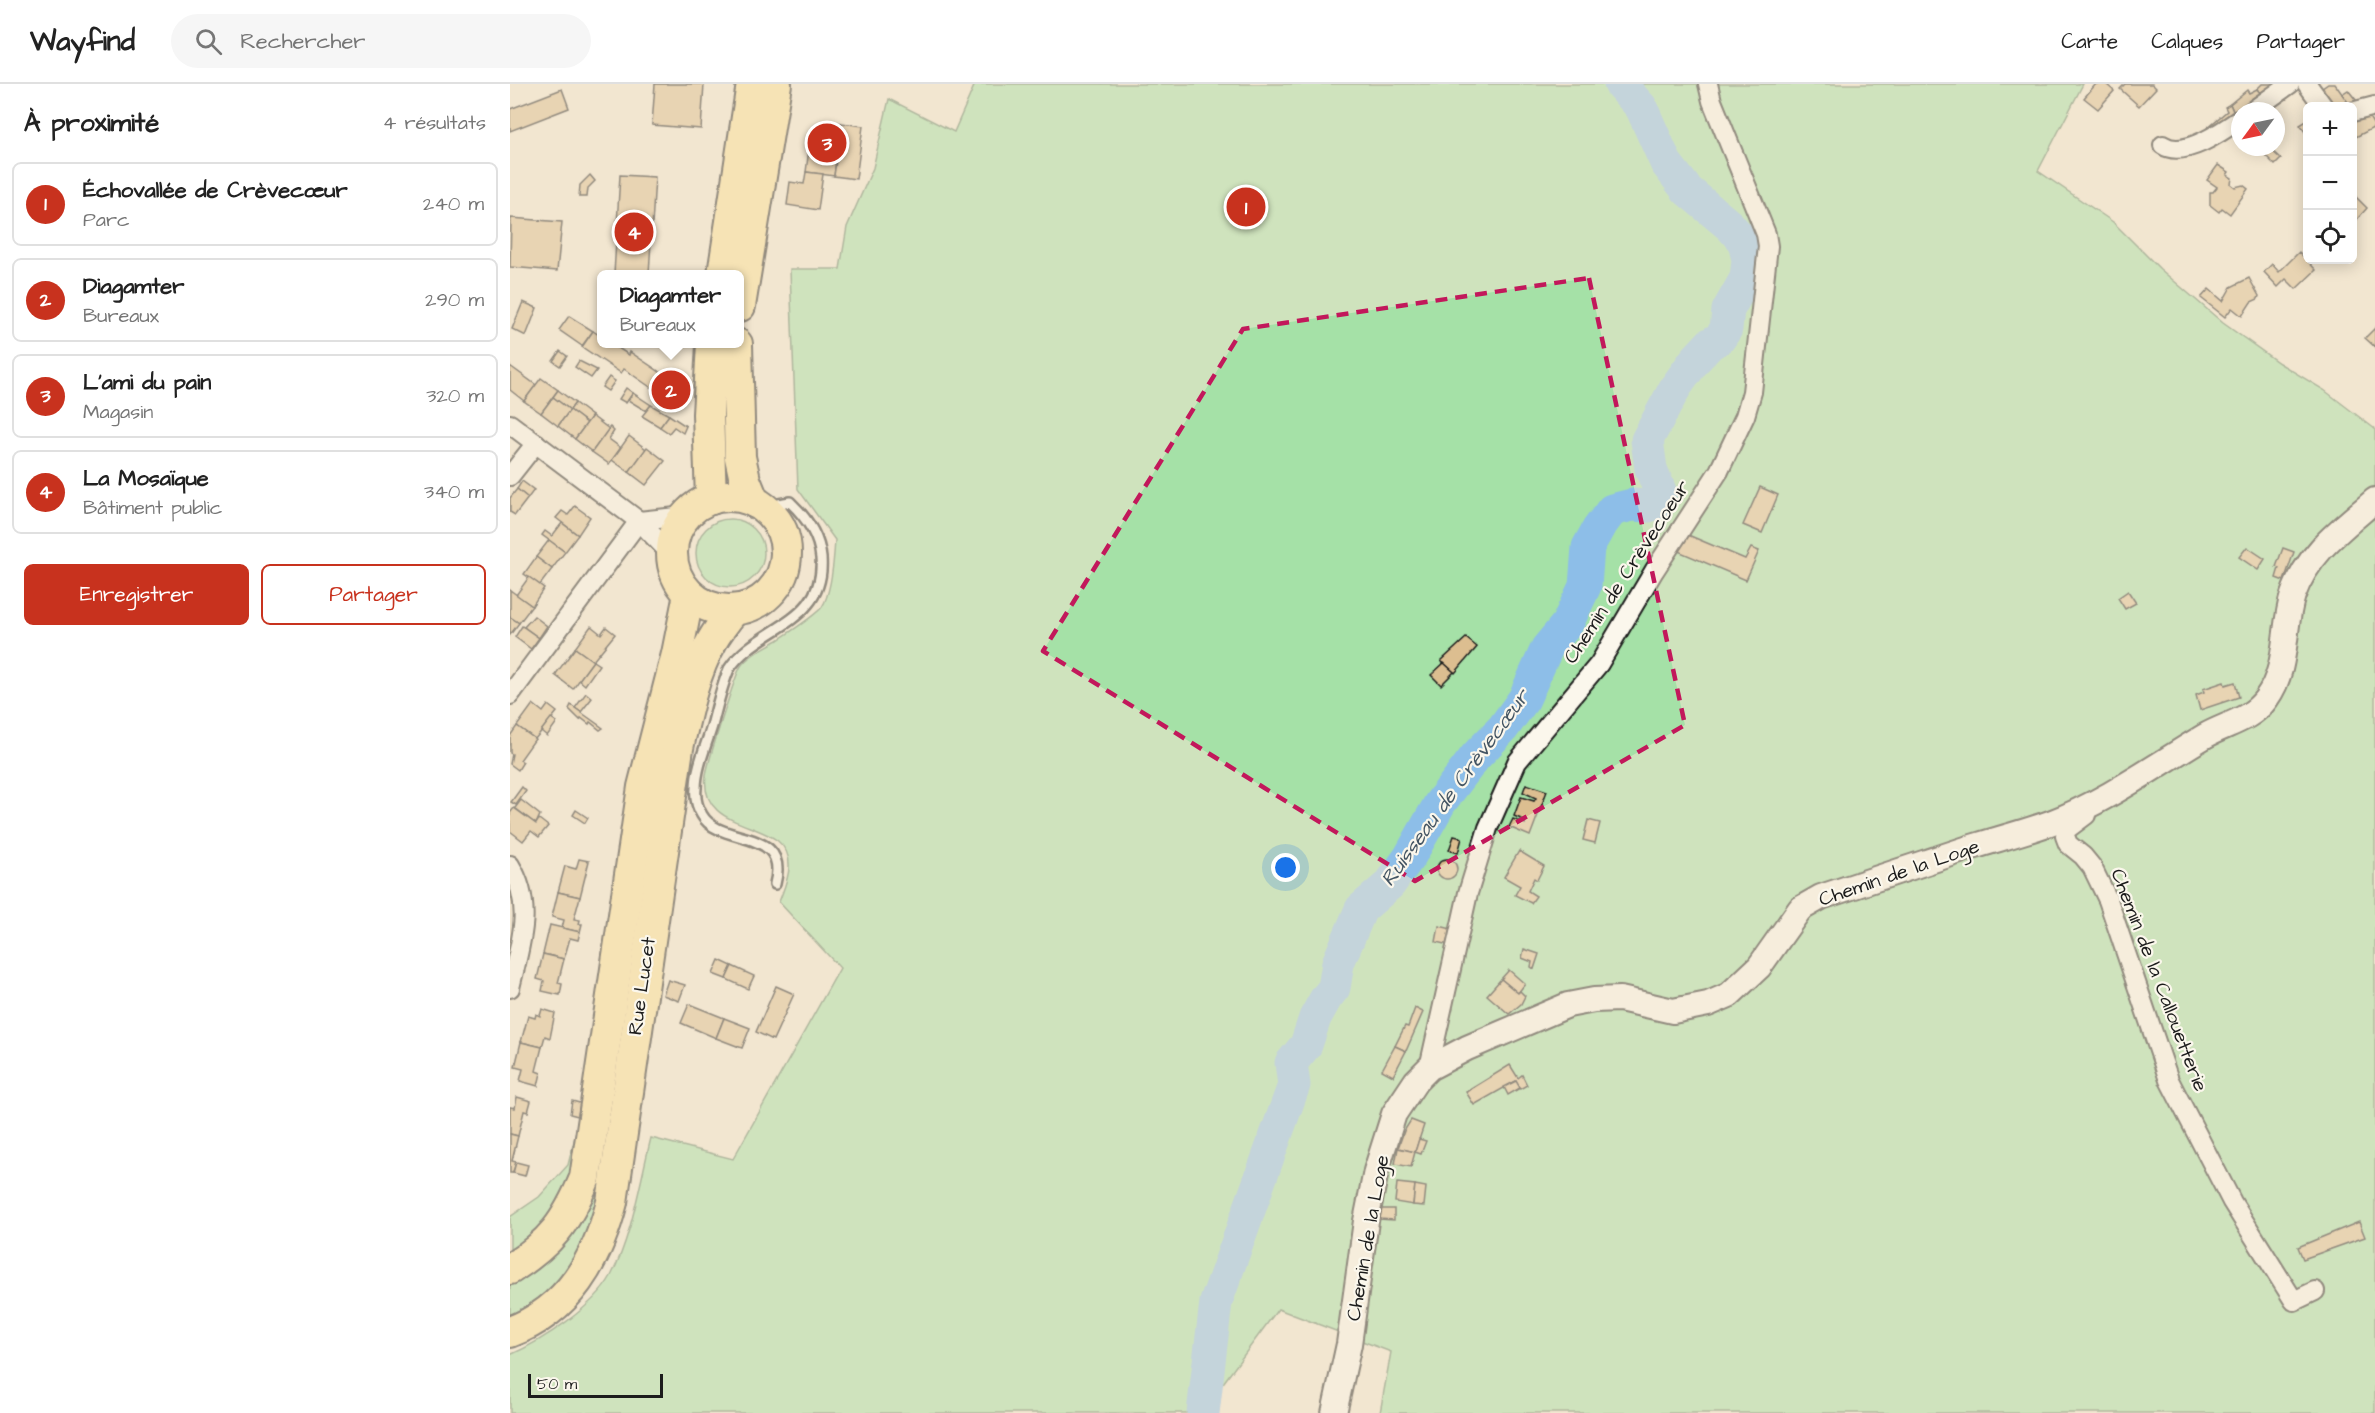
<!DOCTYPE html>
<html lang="fr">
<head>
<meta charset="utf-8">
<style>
	:root { --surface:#fff; --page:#f6f6f6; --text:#222; --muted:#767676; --line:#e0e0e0; --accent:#c8321e }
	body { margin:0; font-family:"Architects Daughter",sans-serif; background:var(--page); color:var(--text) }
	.controls { position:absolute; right:18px; top:18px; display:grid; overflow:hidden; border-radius:9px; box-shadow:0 3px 15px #0003 }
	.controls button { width:54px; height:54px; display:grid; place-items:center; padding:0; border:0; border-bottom:2px solid var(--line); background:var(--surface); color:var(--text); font:30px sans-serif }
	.compass { position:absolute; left:1721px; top:18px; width:54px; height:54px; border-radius:50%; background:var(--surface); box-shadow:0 3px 15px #0003; rotate:237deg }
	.scale { position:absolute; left:18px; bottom:15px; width:135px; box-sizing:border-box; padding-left:6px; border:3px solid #1c1c1c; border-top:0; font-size:16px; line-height:21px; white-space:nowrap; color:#1c1c1c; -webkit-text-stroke:4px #fbf7ec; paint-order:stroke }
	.you { position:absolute; left:776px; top:784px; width:21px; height:21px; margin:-15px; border:4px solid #fff; border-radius:50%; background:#1a73e8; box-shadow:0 0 0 9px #1a73e833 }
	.badge { display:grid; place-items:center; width:39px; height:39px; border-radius:50%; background:var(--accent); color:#fff; font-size:20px; font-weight:700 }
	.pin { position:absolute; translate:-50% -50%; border:3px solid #fff; box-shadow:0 2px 6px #0006 }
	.popup { position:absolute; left:87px; top:186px; width:147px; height:78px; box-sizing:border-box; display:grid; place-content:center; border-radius:9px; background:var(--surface); filter:drop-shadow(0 2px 4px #0005); font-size:20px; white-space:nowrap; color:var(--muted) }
	.popup b { font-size:22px; color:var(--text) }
	.popup::after { content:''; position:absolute; left:50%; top:100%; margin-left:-12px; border:12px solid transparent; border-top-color:var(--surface) }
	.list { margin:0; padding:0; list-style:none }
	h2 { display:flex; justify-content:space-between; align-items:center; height:78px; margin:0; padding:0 24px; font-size:26px }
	h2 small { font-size:20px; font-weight:400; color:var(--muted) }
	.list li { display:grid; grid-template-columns:39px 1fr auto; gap:18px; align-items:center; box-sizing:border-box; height:84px; margin:0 12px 12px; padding:0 12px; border:2px solid var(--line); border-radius:9px }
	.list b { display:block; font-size:22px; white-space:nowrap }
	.list p { margin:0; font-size:20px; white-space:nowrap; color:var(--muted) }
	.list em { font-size:20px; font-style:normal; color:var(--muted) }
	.actions { display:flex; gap:12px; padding:18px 24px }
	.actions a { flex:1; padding:14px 0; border:2px solid var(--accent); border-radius:9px; text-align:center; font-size:21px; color:var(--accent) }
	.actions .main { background:var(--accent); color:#fff }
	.icon { flex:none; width:33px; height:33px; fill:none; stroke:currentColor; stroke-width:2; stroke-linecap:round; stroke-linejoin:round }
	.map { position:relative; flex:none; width:1865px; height:1329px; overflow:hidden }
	header { display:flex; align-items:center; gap:36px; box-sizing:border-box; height:84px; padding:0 30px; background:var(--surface); border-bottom:2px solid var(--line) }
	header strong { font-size:28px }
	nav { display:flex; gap:33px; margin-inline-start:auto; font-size:21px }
	.search { width:420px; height:54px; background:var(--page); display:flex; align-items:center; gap:15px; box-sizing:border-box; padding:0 21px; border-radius:33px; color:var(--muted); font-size:22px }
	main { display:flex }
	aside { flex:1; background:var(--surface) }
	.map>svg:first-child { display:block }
	.green { fill:#a5e1a7; stroke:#607e62; stroke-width:1.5 }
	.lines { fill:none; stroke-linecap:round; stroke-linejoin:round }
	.river { stroke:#8dbee8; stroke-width:33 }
	.building { fill:#dcbe90; stroke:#1c1c1c; stroke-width:1.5 }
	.service-casing { stroke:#1c1c1c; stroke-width:14 }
	.minor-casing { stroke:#1c1c1c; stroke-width:22 }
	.tertiary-casing { stroke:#1c1c1c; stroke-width:28 }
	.primary-casing { stroke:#1c1c1c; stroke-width:34 }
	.service { stroke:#fbf7ec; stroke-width:9 }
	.minor { stroke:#fbf7ec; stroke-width:18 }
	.tertiary { stroke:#fbf7ec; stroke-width:24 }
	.primary { stroke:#fbdf96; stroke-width:30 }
	.marked { fill:none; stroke:#c2185b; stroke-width:4.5; stroke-dasharray:12 8; stroke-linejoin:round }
	.labels { text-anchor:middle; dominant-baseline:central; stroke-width:4.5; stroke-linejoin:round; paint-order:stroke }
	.street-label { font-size:20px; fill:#1c1c1c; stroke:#fbf7ec }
	.water-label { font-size:21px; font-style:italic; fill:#445563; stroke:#fbf7ec }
</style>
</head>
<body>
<header>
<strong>Wayfind</strong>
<div class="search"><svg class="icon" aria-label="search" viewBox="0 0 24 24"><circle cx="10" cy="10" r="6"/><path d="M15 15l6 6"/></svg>Rechercher</div>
<nav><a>Carte</a><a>Calques</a><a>Partager</a></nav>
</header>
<main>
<aside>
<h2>À proximité<small>4 résultats</small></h2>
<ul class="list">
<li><span class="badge">1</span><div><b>Échovallée de Crèvecœur</b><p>Parc</p></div><em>240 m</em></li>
<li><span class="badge">2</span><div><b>Diagamter</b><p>Bureaux</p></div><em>290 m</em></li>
<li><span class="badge">3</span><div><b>L'ami du pain</b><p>Magasin</p></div><em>320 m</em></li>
<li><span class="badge">4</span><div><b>La Mosaïque</b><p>Bâtiment public</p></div><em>340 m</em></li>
</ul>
<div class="actions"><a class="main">Enregistrer</a><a>Partager</a></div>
</aside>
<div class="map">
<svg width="1865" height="1329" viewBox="0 0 1865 1329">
	<rect width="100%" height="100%" fill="#f2e6d0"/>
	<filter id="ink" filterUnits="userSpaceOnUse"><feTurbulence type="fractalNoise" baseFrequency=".0167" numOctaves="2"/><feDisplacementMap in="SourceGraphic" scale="12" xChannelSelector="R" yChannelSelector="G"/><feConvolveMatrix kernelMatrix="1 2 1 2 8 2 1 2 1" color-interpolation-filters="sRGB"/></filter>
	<g filter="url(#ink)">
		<g class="green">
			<path d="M465 0H1573L1528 87 1603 138 1650 185 1713 239 1769 279 1814 306 1865 345V1329H870L881 1268 768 1225 691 1329H0V1271C32 1257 84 1223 101 1192 122 1152 130 1098 141 1054L223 1075 330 884 269 818C273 807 279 794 279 783 282 731 188 755 196 691 198 678 225 591 231 582 239 571 256 563 268 556 277 550 306 531 312 523 322 508 324 474 325 456L288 405 280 185H330L337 143 363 84 379 15 444 48Z"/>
			<circle cx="220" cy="469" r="34"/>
			<path d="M67 1045C65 1059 64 1074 61 1087 52 1121 28 1149 0 1169V1133L29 1113 58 1081Z"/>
			<path d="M90 1087H93L85 1135 59 1185 45 1201 29 1214 0 1233V1201L25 1187 47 1167Z"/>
		</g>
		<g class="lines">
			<path class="river" d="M693 1329 706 1218 784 1001 781 979 796 961 805 934 816 914 824 904 828 879 851 825 880 800 900 772 930 719 966 672 993 644 1014 615 1037 564 1057 540 1075 502 1078 463 1088 445 1102 426 1122 421 1138 422 1150 418V407L1141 385 1137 356 1165 304 1185 276 1200 260 1210 254 1216 245 1218 226 1236 194 1238 176 1234 158 1220 142 1177 106 1156 79 1131 23 1110 0"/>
		</g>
		<g class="building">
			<path d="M145 0H194L191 45 142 41Z"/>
			<path d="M1586 0H1596L1604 7 1588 25 1574 14Z"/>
			<path d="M1615 0H1642L1646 4 1629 22 1610 5Z"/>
			<path d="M1752 0H1766L1754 14 1747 5Z"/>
			<path d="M1818 0H1825L1840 21 1819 22 1808 7Z"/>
			<path d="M52 5 59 24 0 47V25Z"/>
			<path d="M1747 5 1754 14 1726 34 1720 20 1737 6 1739 9Z"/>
			<path d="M1838 6 1846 16 1840 21 1832 10Z"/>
			<path d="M1720 20 1726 34 1701 51 1697 44 1717 27 1715 23Z"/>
			<path d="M1855 31 1859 33 1865 43 1842 55V38Z"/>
			<path d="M1798 36V52L1790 41Z"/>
			<path d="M314 37 331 39 324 92 296 88 299 65H303L305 49 312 50Z"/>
			<path d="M331 39 353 42 346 95 324 92Z"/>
			<path d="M1760 65 1771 75 1765 81 1755 71Z"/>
			<path d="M1708 81 1719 88 1717 91 1722 94 1721 100 1725 103 1733 101 1738 105 1720 130 1712 124 1709 128 1700 121V108H1703L1707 103 1697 96Z"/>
			<path d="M296 88 313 90 308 126 277 121 280 98 294 100Z"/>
			<path d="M80 91 85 97 78 104 77 113H69L70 101Z"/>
			<path d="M110 91 145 93 139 190H104Z"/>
			<path d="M1842 109 1857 124 1842 141Z"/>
			<path d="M1 134 52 138 47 187 0 183Z"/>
			<path d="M1789 168 1806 186 1786 205 1776 195 1768 203 1754 188 1762 180 1769 188Z"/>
			<path d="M1739 194 1749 212 1748 215 1741 218 1732 232 1722 224 1715 233 1691 214 1699 205 1713 217 1721 203Z"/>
			<path d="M13 218 27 224 16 252 2 245Z"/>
			<path d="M59 232 83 247 72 262 49 246Z"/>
			<path d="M1865 244V263L1855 254Z"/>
			<path d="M83 247 92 253V260H102L119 271 120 268 172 303 162 318 114 285 111 289 72 263Z"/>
			<path d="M50 267 57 272 50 282 43 277Z"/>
			<path d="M69 277 87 286 81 294 65 283Z"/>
			<path d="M0 282 26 301 14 317 0 306Z"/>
			<path d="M99 293 105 297 98 307 92 303Z"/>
			<path d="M31 294 48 306 31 329 14 317Z"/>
			<path d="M116 304 123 309 116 319 109 315Z"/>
			<path d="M48 306 65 319 60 326 43 313Z"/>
			<path d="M123 309 141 321 136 327 118 316Z"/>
			<path d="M43 313 60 326 48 342 31 329Z"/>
			<path d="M65 319 82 332 77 339 60 326Z"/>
			<path d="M141 321 159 331 150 343 132 332Z"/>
			<path d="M60 326 77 339 65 355 48 342Z"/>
			<path d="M159 331 176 342 173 349 164 343 159 349 150 343Z"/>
			<path d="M82 332 99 345 82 368 65 355Z"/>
			<path d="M100 343 104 347 99 355 111 364 99 380 82 368Z"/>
			<path d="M119 352 136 365 119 388 102 376Z"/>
			<path d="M137 363 155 377 136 401 119 388Z"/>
			<path d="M12 397 24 406 18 414 7 405Z"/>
			<path d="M1250 403 1268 411 1252 449 1233 441Z"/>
			<path d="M7 405 18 414 5 431 0 428V414Z"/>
			<path d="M65 422 80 433 68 451 46 434 52 427 58 431Z"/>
			<path d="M52 439 68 451 55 468 32 451 35 447 42 452Z"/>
			<path d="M1178 451 1235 475 1241 464 1249 467 1236 496 1168 467Z"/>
			<path d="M39 456 55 468 42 485 26 473Z"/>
			<path d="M1737 463 1755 475 1748 486 1729 473Z"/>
			<path d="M1773 464 1784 468 1774 497 1766 494 1769 484 1766 483Z"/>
			<path d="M26 473 42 485 30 501 14 490Z"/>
			<path d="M19 493 34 504 22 522 6 511Z"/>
			<path d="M0 506 22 522 9 539 0 533Z"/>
			<path d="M1618 507 1626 519 1615 525 1608 514Z"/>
			<path d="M24 532 37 542 29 554 14 543Z"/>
			<path d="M0 533 9 539 0 551Z"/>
			<path d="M12 542 29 554 21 565 5 553Z"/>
			<path d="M81 542 91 550 96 543 105 550 83 577 65 564Z"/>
			<path d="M956 554 967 563 945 589 931 577Z"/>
			<path d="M65 564 83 577 63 605 45 591Z"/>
			<path d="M83 577 89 581 75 601 69 596Z"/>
			<path d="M934 579 944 588 931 601 921 591Z"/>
			<path d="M1714 598 1715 601 1725 598 1729 613 1690 626 1686 611 1694 608 1693 605Z"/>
			<path d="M76 609 82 614 71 628 65 624Z"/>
			<path d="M23 620 33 628 38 621 47 628 25 655 7 642Z"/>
			<path d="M61 621 65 624 93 644 90 646 80 638 79 640 71 634 70 636 59 625Z"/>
			<path d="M41 634 47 638 37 652 31 647Z"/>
			<path d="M7 642 25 655 10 676 13 678 8 686 0 680 2 670 0 669V652Z"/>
			<path d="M1016 700 1037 707 1020 752 999 743 1003 735 1015 740 1016 737 1004 732 1011 713 1024 717 1026 714 1013 708Z"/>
			<path d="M12 703 16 707 6 721 1 718Z"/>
			<path d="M11 716 30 731 26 740 5 724Z"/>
			<path d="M4 724 26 740 29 735 38 742 29 753 21 747 13 757 0 747V729Z"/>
			<path d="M66 726 78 734 75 739 63 731Z"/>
			<path d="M1078 736 1090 739 1085 759 1073 756Z"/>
			<path d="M944 752 952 754 948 769 939 766Z"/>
			<path d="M1009 767 1034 782 1027 796 1024 794 1018 807 1026 812 1021 819 1005 811 1010 802 994 793Z"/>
			<circle cx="937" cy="785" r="10"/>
			<path d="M69 775 79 777 70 813 48 808 55 782 66 785Z"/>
			<path d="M48 808 70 813 64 835 70 836 69 840H72L70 848 52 844 54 836 42 833Z"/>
			<path d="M40 841 70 848 68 856 60 854 54 875 33 870Z"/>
			<path d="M929 842 942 845 939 861 926 858Z"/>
			<path d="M1014 865 1029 870 1024 885 1021 883 1022 878 1012 874Z"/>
			<path d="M33 870 54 875 48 899 52 900 50 911 32 907 34 897 27 895Z"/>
			<path d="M209 876 222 882 216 895 203 890Z"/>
			<path d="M222 882 244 892 238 905 216 895Z"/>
			<path d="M999 886 1015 900 1008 909 991 895Z"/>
			<path d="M991 895 1008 909 1010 907 1015 912 1011 920 999 930 977 911Z"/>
			<path d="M158 896 175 901 169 917 153 911Z"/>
			<path d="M266 902 284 910 263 956 246 948Z"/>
			<path d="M179 920 214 934 206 954 171 939Z"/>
			<path d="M905 924 913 928 896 967 885 962 895 942 898 943Z"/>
			<path d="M32 925 45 929 40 954 35 952 32 963 11 958 18 932 25 934 26 930 30 932Z"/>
			<path d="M214 934 240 944 232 964 206 954Z"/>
			<path d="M11 958 32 963 26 987 31 989 28 1002 10 997 13 985 5 983Z"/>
			<path d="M885 962 896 967 883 992 872 986Z"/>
			<path d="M1000 981 1008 994 1012 991 1017 1001 1010 1005 1006 997 964 1021 956 1008Z"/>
			<path d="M1006 997 1010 1004 998 1011 994 1003Z"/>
			<path d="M7 1013 21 1017 18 1028 14 1027 8 1052 0 1050V1023L5 1024Z"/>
			<path d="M62 1017 70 1019 68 1032 60 1030Z"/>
			<path d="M901 1036 914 1041 905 1068 888 1064 894 1047Z"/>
			<path d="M0 1050 8 1052 2 1077 6 1078 3 1089H0Z"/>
			<path d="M909 1055 916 1057 911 1070 905 1068Z"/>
			<path d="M888 1064 905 1068 901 1083 885 1080Z"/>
			<path d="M6 1078 18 1081 15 1092 3 1089Z"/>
			<path d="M887 1099 905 1101 903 1121 885 1118Z"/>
			<path d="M905 1101 916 1103 914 1122 903 1121Z"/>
			<path d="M869 1125H884V1136L869 1135Z"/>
			<path d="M1849 1138 1855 1153 1793 1175 1788 1163Z"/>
		</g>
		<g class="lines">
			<defs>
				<path id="service" d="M258 428 269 420 280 418C296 433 309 451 311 474 316 540 247 542 219 585 211 604 207 623 202 642 196 662 186 684 186 704 185 713 187 723 192 731 210 763 280 742 265 800"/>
				<g id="minor">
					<path d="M1797 0 1813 22"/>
					<path d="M1742 27 1780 0"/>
					<path d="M1842 28 1865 22"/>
					<path d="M1653 61C1673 75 1713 47 1730 35"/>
					<path d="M0 340 129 437 162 471"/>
					<path d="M0 392 26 359"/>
					<path d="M129 437 176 432"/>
					<path d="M0 611 129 437"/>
					<path d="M1576 731 1556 746 1555 752 1558 760 1573 772 1582 783 1598 816 1659 996 1722 1118 1784 1217 1805 1207"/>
					<path d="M0 781C25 823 10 860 0 904"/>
					<path d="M919 984 958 809 978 744 1007 678 1089 580 1144 487 1209 387 1235 332 1242 308 1258 162 1256 150 1202 17 1198 0"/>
				</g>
				<path id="tertiary" d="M824 1329 839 1260 856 1137 866 1087 884 1030 906 997 919 984 957 964 1058 921 1084 916 1110 915 1163 927 1198 920 1219 911 1249 883 1290 825 1311 813C1361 796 1412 780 1462 763 1488 755 1515 748 1540 739 1595 718 1645 682 1695 652 1716 640 1741 636 1756 615 1779 584 1772 545 1783 511 1798 468 1833 444 1865 416"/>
				<g id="primary">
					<path d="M213 190 242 0"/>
					<path d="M230 222 266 0"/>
					<path d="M227 260 230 373 235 396 244 418"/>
					<circle cx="219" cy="469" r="57"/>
					<path d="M201 415 198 330 202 260"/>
					<path d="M0 1185C41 1159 56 1139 75 1094L133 703 167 570 179 510"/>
					<path d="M0 1248C59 1226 87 1176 102 1118L168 664C176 628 184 589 202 557 208 546 216 536 224 526"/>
				</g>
			</defs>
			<use href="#service" class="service-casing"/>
			<use href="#minor" class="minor-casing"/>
			<use href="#tertiary" class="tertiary-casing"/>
			<use href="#primary" class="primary-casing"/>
			<use href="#service" class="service"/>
			<use href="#minor" class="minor"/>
			<use href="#tertiary" class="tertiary"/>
			<use href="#primary" class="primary"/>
		</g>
	</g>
	<path d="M0 0H1865V1329H0ZM1079 194 1175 641 905 797 533 567 733 245Z" fill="#f2e6d0" fill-opacity=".55" fill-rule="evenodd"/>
	<path class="marked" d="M1079 194 1175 641 905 797 533 567 733 245Z"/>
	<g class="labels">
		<g class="street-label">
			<text transform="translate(1117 488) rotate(-57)">Chemin de Crèvecoeur</text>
			<text transform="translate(1389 789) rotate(-19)">Chemin de la Loge</text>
			<text transform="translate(1649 896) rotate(69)">Chemin de la Callouetterie</text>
			<text transform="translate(132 902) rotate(-82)">Rue Lucet</text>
			<text transform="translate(858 1154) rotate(-80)">Chemin de la Loge</text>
		</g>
		<g class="water-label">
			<text transform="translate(945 704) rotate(-54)">Ruisseau de Crèvecœur</text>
		</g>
	</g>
</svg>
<div class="controls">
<button>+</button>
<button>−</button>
<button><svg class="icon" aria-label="locate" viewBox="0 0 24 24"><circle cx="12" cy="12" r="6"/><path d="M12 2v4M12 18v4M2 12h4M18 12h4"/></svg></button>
</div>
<svg class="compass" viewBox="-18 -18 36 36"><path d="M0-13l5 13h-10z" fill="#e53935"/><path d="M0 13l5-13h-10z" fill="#767676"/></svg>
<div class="scale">50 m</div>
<div class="you"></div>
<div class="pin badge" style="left:736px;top:123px">1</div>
<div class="pin badge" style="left:161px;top:306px">2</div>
<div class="popup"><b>Diagamter</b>Bureaux</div>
<div class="pin badge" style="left:317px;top:59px">3</div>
<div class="pin badge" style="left:124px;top:148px">4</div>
</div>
</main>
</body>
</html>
